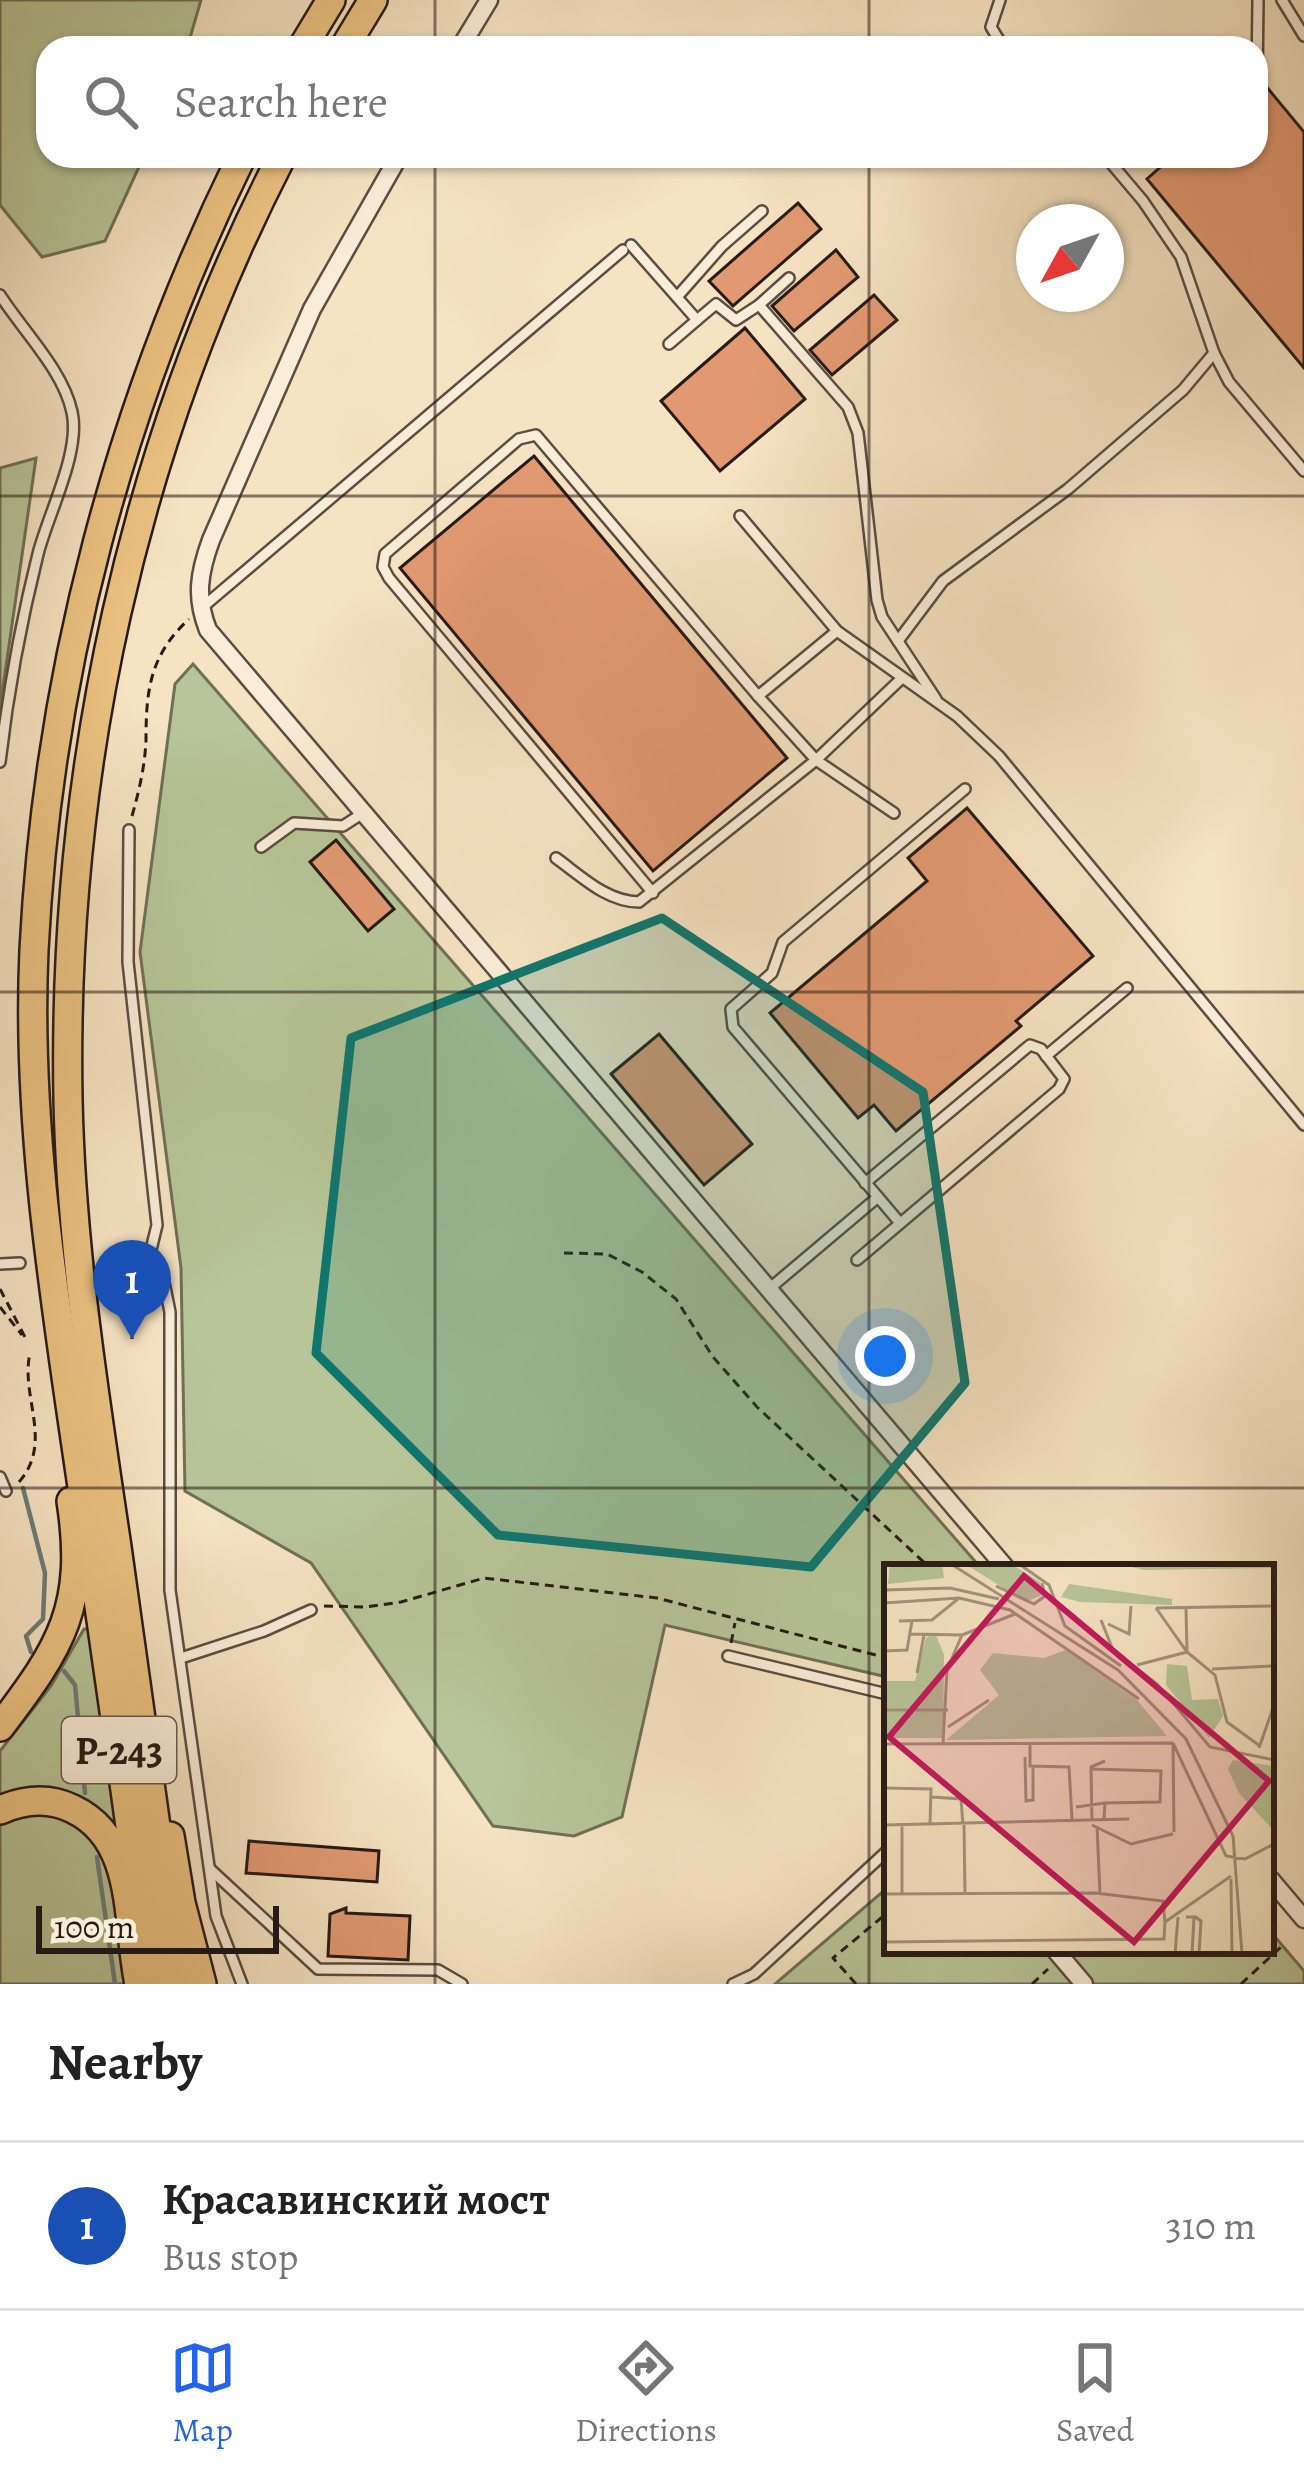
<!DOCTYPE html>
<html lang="en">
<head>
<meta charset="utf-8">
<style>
	:root { --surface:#fff; --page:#f6f6f6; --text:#222; --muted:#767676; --line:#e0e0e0; --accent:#2563eb }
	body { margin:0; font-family:Alegreya,serif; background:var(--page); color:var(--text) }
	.compass { position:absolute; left:1016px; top:204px; width:108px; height:108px; border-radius:50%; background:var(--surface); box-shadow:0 3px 9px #0004; rotate:230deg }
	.scale { position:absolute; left:36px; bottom:30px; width:243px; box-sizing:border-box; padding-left:12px; border:6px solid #261b16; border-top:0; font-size:33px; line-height:42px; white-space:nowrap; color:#261b16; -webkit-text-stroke:9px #f9edd7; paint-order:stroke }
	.you { position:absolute; left:885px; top:1356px; width:42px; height:42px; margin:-30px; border:9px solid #fff; border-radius:50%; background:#1a73e8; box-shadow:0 0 0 18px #1a73e833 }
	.badge { display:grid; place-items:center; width:78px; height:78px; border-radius:50%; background:var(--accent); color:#fff; font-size:39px; font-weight:700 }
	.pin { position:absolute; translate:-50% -99px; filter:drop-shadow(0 3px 6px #0008) }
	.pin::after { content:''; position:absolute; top:63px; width:42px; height:36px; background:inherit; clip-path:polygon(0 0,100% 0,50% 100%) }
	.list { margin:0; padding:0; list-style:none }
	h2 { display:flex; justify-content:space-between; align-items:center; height:156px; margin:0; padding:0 48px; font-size:51px }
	h2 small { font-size:39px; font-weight:400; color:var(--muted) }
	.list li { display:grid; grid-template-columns:78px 1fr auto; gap:36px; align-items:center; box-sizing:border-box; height:168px; padding:0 48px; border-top:3px solid var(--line) }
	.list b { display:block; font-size:45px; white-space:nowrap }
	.list p { margin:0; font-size:39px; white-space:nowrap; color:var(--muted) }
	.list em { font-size:39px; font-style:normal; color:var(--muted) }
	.icon { flex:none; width:66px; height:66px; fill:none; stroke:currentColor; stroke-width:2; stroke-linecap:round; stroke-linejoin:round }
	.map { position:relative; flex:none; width:1304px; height:1984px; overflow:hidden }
	.search { position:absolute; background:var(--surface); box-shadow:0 3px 9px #0004; left:36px; right:36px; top:36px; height:132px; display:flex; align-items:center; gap:30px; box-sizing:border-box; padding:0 42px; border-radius:36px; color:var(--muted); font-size:45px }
	.sheet { height:324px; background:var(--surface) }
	nav { display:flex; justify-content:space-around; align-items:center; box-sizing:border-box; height:168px; border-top:3px solid var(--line); background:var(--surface); font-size:33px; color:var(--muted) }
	nav a { display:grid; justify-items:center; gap:6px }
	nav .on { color:var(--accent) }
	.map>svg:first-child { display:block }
	.green { fill:#b7c598; stroke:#6e7057; stroke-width:3 }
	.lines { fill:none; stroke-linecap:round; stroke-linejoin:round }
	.stream { stroke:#6d7c77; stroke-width:4.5 }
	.building { fill:#e29971; stroke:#261b16; stroke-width:3 }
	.service-casing { stroke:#5a4d41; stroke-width:14 }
	.minor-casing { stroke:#5a4d41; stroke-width:21 }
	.primary-casing { stroke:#261b16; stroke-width:32 }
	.trunk-casing { stroke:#261b16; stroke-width:32 }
	.path { stroke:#261b16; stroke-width:3; stroke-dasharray:9 6; stroke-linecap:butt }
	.service { stroke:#f9edd7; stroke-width:9 }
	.minor { stroke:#f9edd7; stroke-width:16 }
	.primary { stroke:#ebc281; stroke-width:27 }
	.trunk { stroke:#ebc281; stroke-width:27 }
	.marked { fill:#0f766e; fill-opacity:0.2; stroke:#0f766e; stroke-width:9; stroke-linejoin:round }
	.grid { fill:none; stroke:#261b16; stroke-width:3; stroke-opacity:0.55 }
	.labels { text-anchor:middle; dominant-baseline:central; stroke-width:9; stroke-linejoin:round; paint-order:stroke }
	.shield { fill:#f9edd7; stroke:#655a50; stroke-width:3 }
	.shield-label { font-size:39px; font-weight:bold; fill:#261b16 }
	.inset-road { fill:none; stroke:#a3937d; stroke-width:3 }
	.view { fill:#c2185b; fill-opacity:0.15; stroke:#c2185b; stroke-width:6 }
	.inset-edge { fill:none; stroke:#261b16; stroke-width:6 }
</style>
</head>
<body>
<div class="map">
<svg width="1304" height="1984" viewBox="0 0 1304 1984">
	<rect width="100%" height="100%" fill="#f6e3c2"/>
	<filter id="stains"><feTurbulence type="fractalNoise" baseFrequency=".00167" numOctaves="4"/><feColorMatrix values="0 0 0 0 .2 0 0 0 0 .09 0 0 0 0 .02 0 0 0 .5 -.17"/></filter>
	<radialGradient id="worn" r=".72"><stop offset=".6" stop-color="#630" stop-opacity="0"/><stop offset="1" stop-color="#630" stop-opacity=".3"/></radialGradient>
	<g class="green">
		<path d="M0 0H201L187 48H48V156H144L105 241 42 257 0 205Z"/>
		<path d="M36 458 0 708V468Z"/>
		<path d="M193 664 980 1567H887V1677L665 1625 622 1817 574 1836 493 1826 311 1563 185 1491 181 1268 140 952 175 684Z"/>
		<path d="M84 1629H90L93 1636 117 1831 0 1801V1751L51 1686Z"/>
		<path d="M59 1811 105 1849 133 1984H0V1819Z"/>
		<path d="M887 1888V1951H1271V1932L1304 1971V1984H775Z"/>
	</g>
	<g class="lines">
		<g class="stream">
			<path d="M23 1488 45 1573 43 1619 26 1636 31 1652"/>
			<path d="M64 1671 75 1685 85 1793"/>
			<path d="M97 1857 115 1984"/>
		</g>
	</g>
	<g class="building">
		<path d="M1265 85 1304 132V368L1147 179 1173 156H1256V90Z"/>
		<path d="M798 203 821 229 733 306 709 281Z"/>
		<path d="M836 250 858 277 794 331 772 306Z"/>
		<path d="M874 295 897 320 832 375 810 350Z"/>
		<path d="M745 328 805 399 720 471 661 401Z"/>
		<path d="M534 456 787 758 653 871 400 568Z"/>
		<path d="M967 808 1093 956 1016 1021 1021 1026 896 1131 874 1105 858 1118 770 1013 927 881 908 858Z"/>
		<path d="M336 840 394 909 368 931 310 862Z"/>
		<path d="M659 1034 752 1144 704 1185 611 1074Z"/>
		<path d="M249 1841 379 1851 377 1882 246 1873Z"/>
		<path d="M346 1908V1913L410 1916 408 1960 328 1956 330 1914Z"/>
	</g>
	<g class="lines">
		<defs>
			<g id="service">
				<path d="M1000 0 991 27 1004 48"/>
				<path d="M1282 0 1304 36"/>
				<path d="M1257 81 1258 0"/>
				<path d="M1105 156 1143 201 1181 257 1214 353 1229 382 1304 471"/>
				<path d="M631 245 697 320 716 304 736 320 759 305 848 407 858 433 877 600 882 617 936 699"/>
				<path d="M0 295C23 331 63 370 72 412 81 452 48 514 38 554 21 622 8 693 0 762"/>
				<path d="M677 297 722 246 762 211"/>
				<path d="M759 305 789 278"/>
				<path d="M669 344 697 320"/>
				<path d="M740 516 837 631 957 716 999 756 1304 1125"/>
				<path d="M204 606 623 250"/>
				<path d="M837 631 758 696 816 760 894 813"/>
				<path d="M898 641 943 581 1068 489 1183 390 1214 353"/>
				<path d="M129 830 128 962 157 1225 148 1262"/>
				<path d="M261 847 294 823 343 826 363 813"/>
				<path d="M556 858C581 876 607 902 639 902L816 760 902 678"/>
				<path d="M653 893 389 578 383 567 385 554 519 439 536 435 758 696"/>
				<path d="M1046 1056 1127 988"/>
				<path d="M878 1197 900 1223"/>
				<path d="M115 1253 148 1262 162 1272 170 1312V1590L216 1916 242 1984"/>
				<path d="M857 1260 1059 1089 1064 1079 1041 1049 1030 1045 865 1183"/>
				<path d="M0 1264 20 1263"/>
				<path d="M769 1289 878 1197 733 1027 731 1009 772 973 783 942 965 789"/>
				<path d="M0 1477 6 1491"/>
				<path d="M728 1656 887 1694"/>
				<path d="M181 1658 264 1631 311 1610"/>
				<path d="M210 1869 318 1969 438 1970 462 1984"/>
				<path d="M733 1984 754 1974 887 1851"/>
			</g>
			<g id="minor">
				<path d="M460 48 489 0"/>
				<path d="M399 156 312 309 211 540C199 573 195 597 208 630L1005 1567"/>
				<path d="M1271 1880 1304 1919"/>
				<path d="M1056 1951 1084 1984"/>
			</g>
			<g id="primary">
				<path d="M0 1727C62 1646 87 1606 71 1501"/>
				<path d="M0 1810C23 1800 49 1797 73 1809 138 1840 126 1924 139 1984"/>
				<path d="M170 1836 181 1903 202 1984"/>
			</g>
			<g id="trunk">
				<path d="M302 48 331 0"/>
				<path d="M344 48 373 0"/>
				<path d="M152 1984C128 1814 105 1643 80 1473 55 1301 26 1124 34 950 48 673 120 404 242 156"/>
				<path d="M178 1984C157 1838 138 1692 117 1547 95 1398 71 1249 68 1099 62 772 132 447 282 156"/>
			</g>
		</defs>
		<use href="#service" class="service-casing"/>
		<use href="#minor" class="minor-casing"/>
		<use href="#primary" class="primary-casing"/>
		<use href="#trunk" class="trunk-casing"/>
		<g class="path">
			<path d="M132 816C139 791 145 766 146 740 146 690 150 655 189 619"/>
			<path d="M564 1253 607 1254 642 1272 676 1299 713 1357 757 1407 929 1567"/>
			<path d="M0 1289 27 1341"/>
			<path d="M0 1307 22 1335"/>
			<path d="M132 1339 133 1315 145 1275"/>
			<path d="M19 1482C54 1442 20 1397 30 1353"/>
			<path d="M324 1606 366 1607 401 1602 484 1578 657 1598 887 1658"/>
			<path d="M731 1643 735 1623"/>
			<path d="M856 1984 833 1958 887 1913"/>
			<path d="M1032 1984 1048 1969"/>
			<path d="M1241 1984 1282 1946"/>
		</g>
		<use href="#service" class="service"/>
		<use href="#minor" class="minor"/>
		<use href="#primary" class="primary"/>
		<use href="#trunk" class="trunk"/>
	</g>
	<path class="marked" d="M662 918 923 1092 965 1383 811 1567 498 1535 316 1353 351 1038Z"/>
	<path class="grid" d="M435 0V48M869 0V48M435 156V1984M869 156V1984M0 496H1304M0 992H1304M0 1488H1304"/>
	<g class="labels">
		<rect class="shield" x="62" y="1717" width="114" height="66" rx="9"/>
		<g class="shield-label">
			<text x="119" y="1750">Р-243</text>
		</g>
	</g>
	<g transform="translate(884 1564)">
		<rect width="390" height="390" fill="#f6e3c2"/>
		<path d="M6 0H58L60 14 4 20ZM81 0H127L156 18 160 30 142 38ZM235 0H390V4L260 6ZM185 20 288 35V41L196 38 177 33ZM51 69 60 91 59 174H0V117H31L42 74ZM182 86 253 136 283 172 62 176 115 131 96 106 109 89 160 94ZM283 100 303 102 308 136 334 135 339 152 325 174 282 121ZM349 196 390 202V267L355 229 344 205Z" fill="#b7c598"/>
		<path class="inset-road" d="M67 0 234 106 302 175 349 272 358 390M135 0 165 21 181 62 237 102M112 22 150 40 161 32 158 19M0 26 66 24 115 35M0 39 75 34 126 46 255 135M272 44 303 88 331 111 343 158 376 182M272 44 390 42M217 56 229 86 273 120 326 183 390 196M15 57 48 56 74 35M224 60 245 70 247 42M27 70 78 71M0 87 23 86 28 57M253 101 303 88 302 43M328 105 390 102M33 109 40 71M0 146H64M64 163 105 136M59 179 63 106 78 71 131 50M146 179V202L185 203 188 255M289 179 342 292 361 295 390 280M0 180 289 179M289 180 290 268M375 184 390 141M141 193 142 237 149 236V202M207 205 277 207 276 238 221 239M0 224 47 225 46 261M48 233 77 235 79 261M192 243 221 239 220 255M208 258 207 203 221 197M0 261 245 255M18 261V330M80 261 81 330M208 261 247 280 289 270M213 262 216 330M347 315 348 390M0 330 211 329 279 337 281 358M310 352 317 357 315 390M302 353H310L308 390M0 378 280 375 281 358 347 312M291 390 294 353"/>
		<path class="view" d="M140 12 385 217 250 378 5 173Z"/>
		<rect width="390" height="390" class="inset-edge"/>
	</g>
	<rect width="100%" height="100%" filter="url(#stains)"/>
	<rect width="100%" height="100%" fill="url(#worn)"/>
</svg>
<svg class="compass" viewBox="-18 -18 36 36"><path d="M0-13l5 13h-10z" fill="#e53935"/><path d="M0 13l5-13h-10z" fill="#767676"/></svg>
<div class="scale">100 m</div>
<div class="you"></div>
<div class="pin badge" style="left:132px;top:1339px;background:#1a4fb4">1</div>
<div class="search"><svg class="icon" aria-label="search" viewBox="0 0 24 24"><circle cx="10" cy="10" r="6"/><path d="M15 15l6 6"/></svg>Search here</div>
</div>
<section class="sheet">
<h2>Nearby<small></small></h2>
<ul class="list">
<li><span class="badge" style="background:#1a4fb4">1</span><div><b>Красавинский мост</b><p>Bus stop</p></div><em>310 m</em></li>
</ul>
</section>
<nav>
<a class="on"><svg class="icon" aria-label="map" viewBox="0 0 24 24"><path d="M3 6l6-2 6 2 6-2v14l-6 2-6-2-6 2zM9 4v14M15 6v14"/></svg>Map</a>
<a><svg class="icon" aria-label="directions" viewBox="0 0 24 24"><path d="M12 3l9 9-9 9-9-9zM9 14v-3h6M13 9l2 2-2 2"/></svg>Directions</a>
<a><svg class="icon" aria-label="saved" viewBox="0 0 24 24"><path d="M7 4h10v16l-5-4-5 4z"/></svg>Saved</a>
</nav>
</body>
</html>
